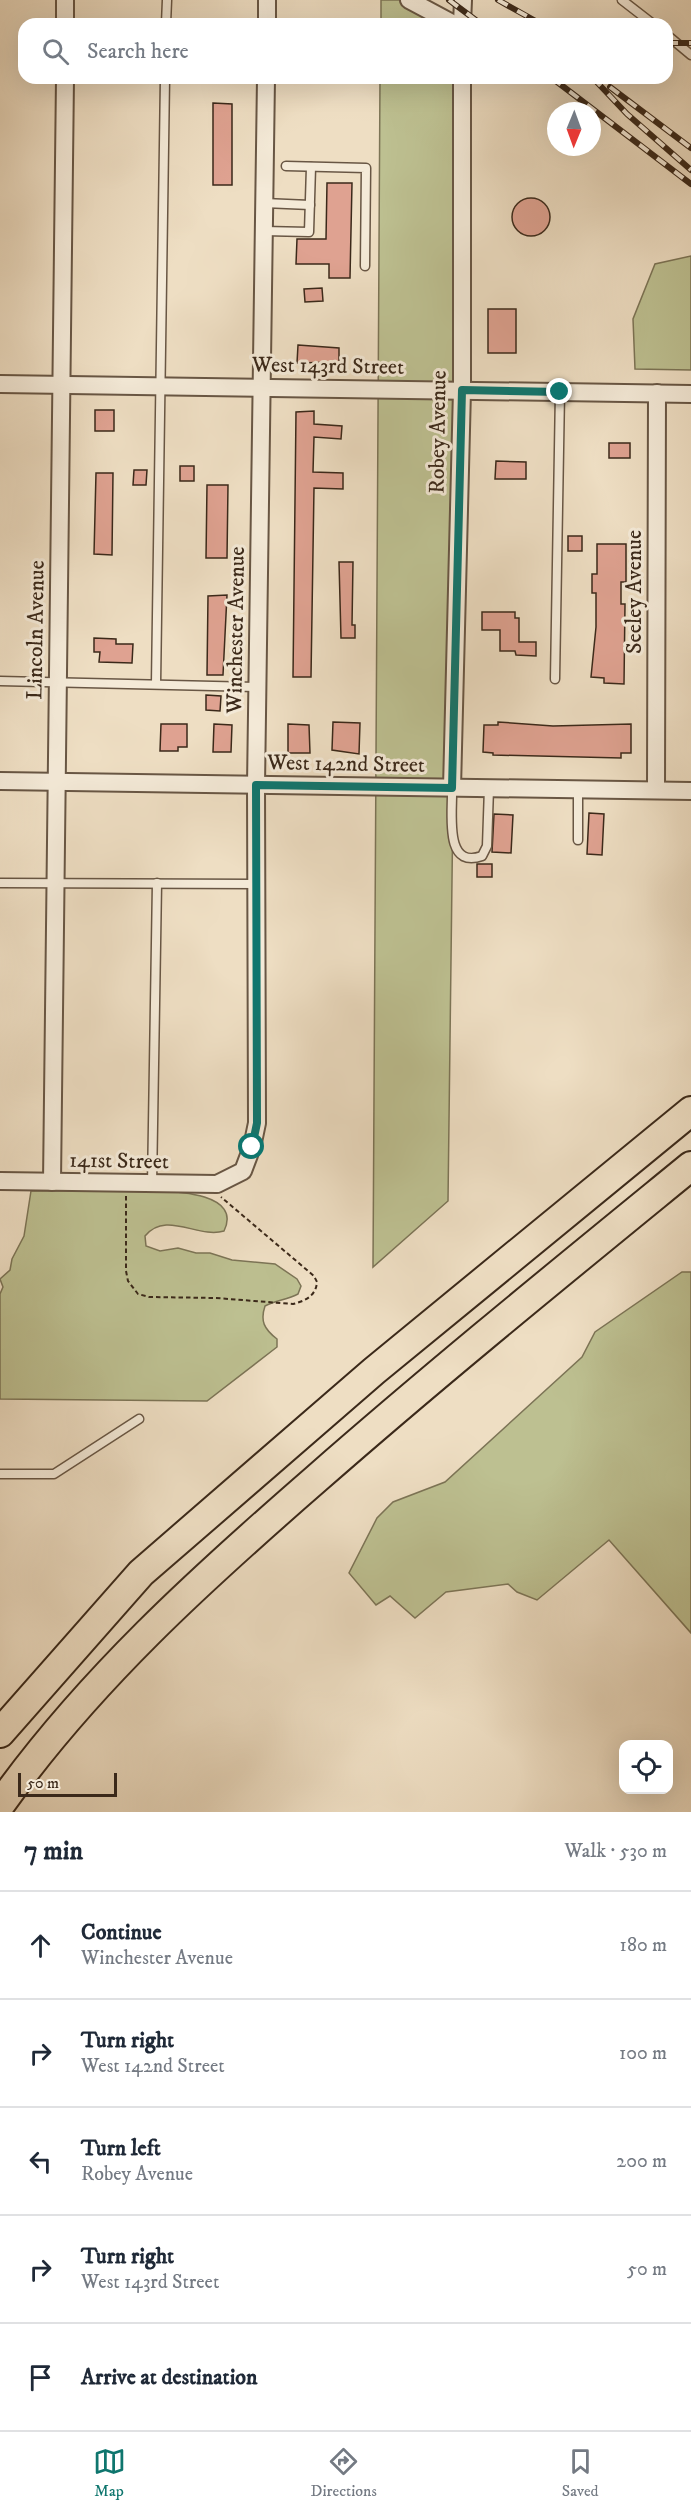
<!DOCTYPE html>
<html lang="en">
<head>
<meta charset="utf-8">
<style>
	:root { --surface:#fff; --page:#f2f2f3; --text:#1f2937; --muted:#747a83; --line:#e0e1e3; --accent:#0f766e }
	body { margin:0; font-family:"IM FELL DW Pica",serif; background:var(--page); color:var(--text) }
	.controls { position:absolute; right:18px; bottom:18px; display:grid; overflow:hidden; border-radius:12px; box-shadow:0 6px 24px #0002 }
	.controls button { width:54px; height:54px; display:grid; place-items:center; padding:0; border:0; border-bottom:2px solid var(--line); background:var(--surface); color:var(--text); font:30px sans-serif }
	.compass { position:absolute; left:547px; top:102px; width:54px; height:54px; border-radius:50%; background:var(--surface); box-shadow:0 6px 24px #0002; rotate:181deg }
	.scale { position:absolute; left:18px; bottom:15px; width:99px; box-sizing:border-box; padding-left:6px; border:3px solid #3b291a; border-top:0; font-size:16px; line-height:21px; white-space:nowrap; color:#3b291a; -webkit-text-stroke:4px #f4ead8; paint-order:stroke }
	.stop { position:absolute; width:18px; height:18px; margin:-14px; border:4px solid #0f766e; border-radius:50%; background:#fff }
	.stop.end { background:#0f766e; border-color:#fff; box-shadow:0 2px 6px #0008 }
	.list { margin:0; padding:0; list-style:none }
	h2 { display:flex; justify-content:space-between; align-items:center; height:78px; margin:0; padding:0 24px; font-size:26px }
	h2 small { font-size:20px; font-weight:400; color:var(--muted) }
	.list li { display:grid; grid-template-columns:39px 1fr auto; gap:18px; align-items:center; box-sizing:border-box; height:108px; padding:0 24px; border-top:2px solid var(--line) }
	.list b { display:block; font-size:22px; white-space:nowrap }
	.list p { margin:0; font-size:20px; white-space:nowrap; color:var(--muted) }
	.list em { font-size:20px; font-style:normal; color:var(--muted) }
	.icon { flex:none; width:33px; height:33px; fill:none; stroke:currentColor; stroke-width:2; stroke-linecap:round; stroke-linejoin:round }
	.map { position:relative; flex:none; width:691px; height:1812px; overflow:hidden }
	.search { position:absolute; background:var(--surface); box-shadow:0 6px 24px #0002; left:18px; right:18px; top:18px; height:66px; display:flex; align-items:center; gap:15px; box-sizing:border-box; padding:0 21px; border-radius:18px; color:var(--muted); font-size:22px }
	.sheet { height:618px; background:var(--surface) }
	nav { display:flex; justify-content:space-around; align-items:center; box-sizing:border-box; height:84px; border-top:2px solid var(--line); background:var(--surface); font-size:16px; color:var(--muted) }
	nav a { display:grid; justify-items:center; gap:3px }
	nav .on { color:var(--accent) }
	.map>svg:first-child { display:block }
	.green { fill:#bdc091; stroke:#7c7456; stroke-width:1.5 }
	.building { fill:#dfa291; stroke:#3b291a; stroke-width:1.5 }
	.lines { fill:none; stroke-linecap:round; stroke-linejoin:round }
	.lane-casing { stroke:#685644; stroke-width:11 }
	.street-casing { stroke:#685644; stroke-width:20 }
	.highway-casing { stroke:#3b291a; stroke-width:32 }
	.path { stroke:#3b291a; stroke-width:2; stroke-dasharray:4.5 3; stroke-linecap:butt }
	.lane { stroke:#f4ead8; stroke-width:8 }
	.street { stroke:#f4ead8; stroke-width:16 }
	.highway { stroke:#eedec3; stroke-width:28 }
	.rail-casing { stroke:#3b291a; stroke-width:6 }
	.rail { stroke:#f4ead8; stroke-width:4; stroke-dasharray:11; stroke-linecap:butt }
	.route { stroke:#0f766e; stroke-width:8 }
	.labels { text-anchor:middle; dominant-baseline:central; stroke-width:6; stroke-linejoin:round; paint-order:stroke }
	.street-label { font-size:22px; fill:#3b291a; stroke:#f4ead8 }
</style>
</head>
<body>
<div class="map">
<svg width="691" height="1812" viewBox="0 0 691 1812">
	<rect width="100%" height="100%" fill="#eedec3"/>
	<filter id="stains"><feTurbulence type="fractalNoise" baseFrequency=".00333" numOctaves="4"/><feColorMatrix values="0 0 0 0 .2 0 0 0 0 .09 0 0 0 0 .02 0 0 0 .5 -.17"/></filter>
	<radialGradient id="worn" r=".72"><stop offset=".6" stop-color="#630" stop-opacity="0"/><stop offset="1" stop-color="#630" stop-opacity=".3"/></radialGradient>
	<g class="green">
		<path d="M381 0H404L453 24H381Z"/>
		<path d="M380 78H462L448 1201 373 1267Z"/>
		<path d="M691 256V370L635 369 633 319 655 264Z"/>
		<path d="M149 1190C171 1191 243 1192 224 1231 198 1239 166 1210 145 1236L146 1246 160 1251 178 1248 196 1253H210L232 1260 275 1264 297 1279 301 1286 298 1294C287 1300 276 1300 265 1306 260 1321 264 1329 277 1339V1347L207 1401 0 1399V1294L3 1287 0 1279 10 1270 12 1259 24 1236 31 1191Z"/>
		<path d="M682 1272H691V1633L609 1540 537 1600 517 1592 508 1584 446 1592 415 1618 390 1596 376 1605 349 1573 377 1518 393 1502 445 1482 582 1357 595 1332Z"/>
	</g>
	<g class="building">
		<path d="M213 103 232 104V185H213Z"/>
		<path d="M327 183H352L350 278H329V264H296L297 239H326Z"/>
		<circle cx="531" cy="217" r="19"/>
		<path d="M322 288 323 301 305 302 304 289Z"/>
		<rect x="488" y="309" width="28" height="44"/>
		<path d="M298 345 339 348V362L297 363Z"/>
		<rect x="95" y="410" width="19" height="21"/>
		<path d="M314 411V424L342 426 341 439 314 437 313 472 343 473V489L314 488 311 677H293L296 412Z"/>
		<rect x="609" y="443" width="21" height="15"/>
		<path d="M496 461 526 462V479H495Z"/>
		<rect x="180" y="466" width="14" height="15"/>
		<path d="M134 470H147L146 485H133Z"/>
		<path d="M96 473H113L112 555 94 554Z"/>
		<path d="M207 485H228L227 558H206Z"/>
		<rect x="568" y="536" width="14" height="15"/>
		<path d="M597 544H626V582H621V604H625L624 684 604 683V678L591 677 596 627V593H592V574H597Z"/>
		<path d="M339 562H353L352 625H355V638H341Z"/>
		<path d="M227 595 223 675H207L208 596Z"/>
		<path d="M482 612H515V618H519V642H536V656L516 655 515 651H500V630H482Z"/>
		<path d="M94 638 116 639V644H133L132 663 99 662 100 652H94Z"/>
		<path d="M206 695 221 696 220 711 206 710Z"/>
		<path d="M333 722 360 723 359 754 332 750Z"/>
		<path d="M498 722 553 726 631 724V753H621V758L493 755V753L483 752 484 725H498Z"/>
		<path d="M161 724H187V747H178V751H160Z"/>
		<path d="M214 724 232 725 231 752H213Z"/>
		<path d="M288 724 309 725 310 753H288Z"/>
		<path d="M589 813 604 814 602 855 587 854Z"/>
		<path d="M494 814 513 815 511 853 492 852Z"/>
		<rect x="477" y="864" width="15" height="13"/>
	</g>
	<g class="lines">
		<defs>
			<g id="lane">
				<path d="M622 0 653 24"/>
				<path d="M166 24 167 0"/>
				<path d="M667 35 691 55"/>
				<path d="M286 166 366 168 365 266"/>
				<path d="M264 203 310 205"/>
				<path d="M264 231 309 232 311 167"/>
				<path d="M555 679 560 392"/>
				<path d="M0 681 258 687"/>
				<path d="M156 684 165 78"/>
				<path d="M452 788C453 811 443 870 482 856L487 846 489 788"/>
				<path d="M578 840V789"/>
				<path d="M0 883 256 884"/>
				<path d="M152 1185 157 883"/>
				<path d="M0 1474H54L139 1419"/>
			</g>
			<g id="street">
				<path d="M409 0 454 24"/>
				<path d="M65 24V0"/>
				<path d="M267 24V0"/>
				<path d="M462 24 463 0"/>
				<path d="M0 384 691 394"/>
				<path d="M0 781 691 791"/>
				<path d="M452 788 462 390V78"/>
				<path d="M656 790 657 393"/>
				<path d="M0 1181 217 1184 243 1171 252 1147 257 1123 256 785 266 78"/>
				<path d="M52 1182 65 78"/>
			</g>
			<g id="highway">
				<path d="M0 1733 141 1573 374 1371 691 1111"/>
				<path d="M0 1805C88 1681 201 1579 316 1479 438 1372 565 1269 691 1166"/>
			</g>
		</defs>
		<use href="#lane" class="lane-casing"/>
		<use href="#street" class="street-casing"/>
		<use href="#highway" class="highway-casing"/>
		<path class="path" d="M126 1196V1271L128 1281 138 1294 149 1297 216 1298 293 1304C305 1301 316 1296 317 1282L314 1276 221 1197"/>
		<use href="#lane" class="lane"/>
		<use href="#street" class="street"/>
		<use href="#highway" class="highway"/>
		<defs>
			<g id="rail">
				<path d="M449 0 481 24"/>
				<path d="M498 0 541 24"/>
				<path d="M667 43H691"/>
				<path d="M552 78 691 184"/>
				<path d="M593 78 627 114 691 170"/>
				<path d="M610 87 691 148"/>
			</g>
		</defs>
		<use href="#rail" class="rail-casing"/>
		<use href="#rail" class="rail"/>
	</g>
	<g class="lines">
		<path class="route" d="M252 1147 257 1123 256 785 452 788 462 390 560 392"/>
	</g>
	<g class="labels">
		<g class="street-label">
			<text transform="translate(328 366) rotate(1)">West 143rd Street</text>
			<text transform="translate(438 432) rotate(-89)">Robey Avenue</text>
			<text transform="translate(634 592) rotate(-90)">Seeley Avenue</text>
			<text transform="translate(36 630) rotate(-89)">Lincoln Avenue</text>
			<text transform="translate(236 630) rotate(-89)">Winchester Avenue</text>
			<text transform="translate(346 764) rotate(1)">West 142nd Street</text>
			<text transform="translate(119 1161) rotate(1)">141st Street</text>
		</g>
	</g>
	<rect width="100%" height="100%" filter="url(#stains)"/>
	<rect width="100%" height="100%" fill="url(#worn)"/>
</svg>
<div class="controls">
<button><svg class="icon" aria-label="locate" viewBox="0 0 24 24"><circle cx="12" cy="12" r="6"/><path d="M12 2v4M12 18v4M2 12h4M18 12h4"/></svg></button>
</div>
<svg class="compass" viewBox="-18 -18 36 36"><path d="M0-13l5 13h-10z" fill="#e53935"/><path d="M0 13l5-13h-10z" fill="#747a83"/></svg>
<div class="scale">50 m</div>
<div class="stop" style="left:252px;top:1147px"></div>
<div class="stop end" style="left:560px;top:392px"></div>
<div class="search"><svg class="icon" aria-label="search" viewBox="0 0 24 24"><circle cx="10" cy="10" r="6"/><path d="M15 15l6 6"/></svg>Search here</div>
</div>
<section class="sheet">
<h2>7 min<small>Walk · 530 m</small></h2>
<ul class="list">
<li><svg class="icon" aria-label="ahead" viewBox="0 0 24 24"><path d="M12 20V5M6 11l6-6 6 6"/></svg><div><b>Continue</b><p>Winchester Avenue</p></div><em>180 m</em></li>
<li><svg class="icon" aria-label="right" viewBox="0 0 24 24"><path d="M7 20v-9h11M14 6l5 5-5 5"/></svg><div><b>Turn right</b><p>West 142nd Street</p></div><em>100 m</em></li>
<li><svg class="icon" aria-label="left" viewBox="0 0 24 24"><path d="M17 20v-9H6M10 6l-5 5 5 5"/></svg><div><b>Turn left</b><p>Robey Avenue</p></div><em>200 m</em></li>
<li><svg class="icon" aria-label="right" viewBox="0 0 24 24"><path d="M7 20v-9h11M14 6l5 5-5 5"/></svg><div><b>Turn right</b><p>West 143rd Street</p></div><em>50 m</em></li>
<li><svg class="icon" aria-label="arrive" viewBox="0 0 24 24"><path d="M6 21V4h12l-3 4 3 4H6"/></svg><div><b>Arrive at destination</b></div></li>
</ul>
</section>
<nav>
<a class="on"><svg class="icon" aria-label="map" viewBox="0 0 24 24"><path d="M3 6l6-2 6 2 6-2v14l-6 2-6-2-6 2zM9 4v14M15 6v14"/></svg>Map</a>
<a><svg class="icon" aria-label="directions" viewBox="0 0 24 24"><path d="M12 3l9 9-9 9-9-9zM9 14v-3h6M13 9l2 2-2 2"/></svg>Directions</a>
<a><svg class="icon" aria-label="saved" viewBox="0 0 24 24"><path d="M7 4h10v16l-5-4-5 4z"/></svg>Saved</a>
</nav>
</body>
</html>
